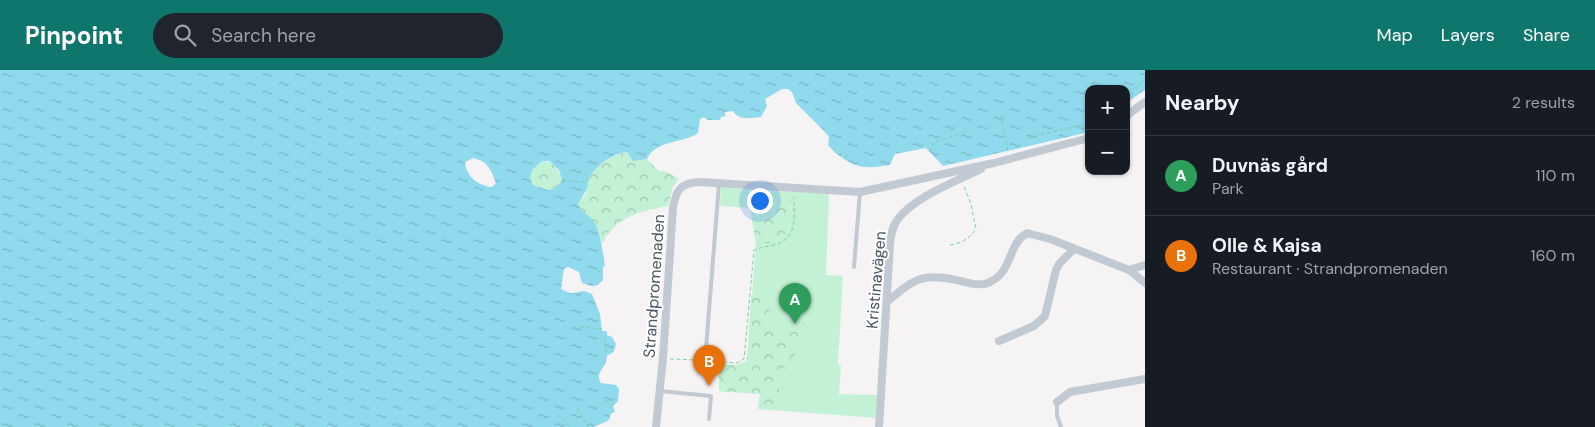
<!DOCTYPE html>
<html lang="en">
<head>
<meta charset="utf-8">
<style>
	:root { --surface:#171b24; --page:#20242c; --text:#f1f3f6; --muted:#9ea1a6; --line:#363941; --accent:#0f766e }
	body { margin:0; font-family:"DM Sans",sans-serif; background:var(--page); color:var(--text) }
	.controls { position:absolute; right:15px; top:15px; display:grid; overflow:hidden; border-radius:10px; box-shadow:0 1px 4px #0004 }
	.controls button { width:45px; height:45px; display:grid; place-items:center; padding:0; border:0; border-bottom:1px solid var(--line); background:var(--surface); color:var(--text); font:25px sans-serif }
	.you { position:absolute; left:759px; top:130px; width:18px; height:18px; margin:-12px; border:4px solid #fff; border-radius:50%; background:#1a73e8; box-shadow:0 0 0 8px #1a73e833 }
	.badge { display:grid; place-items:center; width:32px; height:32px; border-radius:50%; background:var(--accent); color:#fff; font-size:16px; font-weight:700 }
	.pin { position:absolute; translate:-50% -41px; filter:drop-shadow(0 1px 2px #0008) }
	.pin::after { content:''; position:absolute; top:26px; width:18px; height:15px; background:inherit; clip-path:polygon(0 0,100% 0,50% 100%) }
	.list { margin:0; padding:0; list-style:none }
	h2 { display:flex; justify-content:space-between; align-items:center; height:65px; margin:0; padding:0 20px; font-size:21px }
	h2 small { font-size:16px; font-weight:400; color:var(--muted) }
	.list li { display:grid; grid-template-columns:32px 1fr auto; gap:15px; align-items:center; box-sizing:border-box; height:80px; padding:0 20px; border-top:1px solid var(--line) }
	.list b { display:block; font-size:19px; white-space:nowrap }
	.list p { margin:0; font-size:16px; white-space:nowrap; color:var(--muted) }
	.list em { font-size:16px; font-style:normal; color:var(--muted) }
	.icon { flex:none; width:28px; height:28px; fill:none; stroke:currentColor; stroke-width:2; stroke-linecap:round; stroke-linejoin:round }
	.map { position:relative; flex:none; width:1145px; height:357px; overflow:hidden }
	header { display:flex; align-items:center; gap:30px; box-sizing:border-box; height:70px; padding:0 25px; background:var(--accent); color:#fff }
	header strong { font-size:24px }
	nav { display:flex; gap:28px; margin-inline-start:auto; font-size:18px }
	.search { width:350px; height:45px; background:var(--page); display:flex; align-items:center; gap:12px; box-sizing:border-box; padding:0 18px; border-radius:28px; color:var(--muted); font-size:19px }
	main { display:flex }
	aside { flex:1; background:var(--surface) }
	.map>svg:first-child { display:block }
	.green { fill:#c3f1d5 }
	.forest { fill:url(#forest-crowns) }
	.water { fill:url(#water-ripples); fill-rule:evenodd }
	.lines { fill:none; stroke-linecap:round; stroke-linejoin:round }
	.path { stroke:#7ad0a6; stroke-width:1; stroke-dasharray:4 2.5; stroke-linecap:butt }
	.lane { stroke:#c1cad2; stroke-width:4 }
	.street { stroke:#c1cad2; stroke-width:8 }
	.labels { text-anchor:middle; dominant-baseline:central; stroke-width:4; stroke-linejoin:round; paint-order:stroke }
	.street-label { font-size:16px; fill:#4a5661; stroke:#fff }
</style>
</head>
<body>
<header>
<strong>Pinpoint</strong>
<div class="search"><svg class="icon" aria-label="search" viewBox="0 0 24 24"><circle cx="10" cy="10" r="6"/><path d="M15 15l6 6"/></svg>Search here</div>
<nav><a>Map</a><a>Layers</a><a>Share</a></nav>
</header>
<main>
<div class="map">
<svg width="1145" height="357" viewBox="0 0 1145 357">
	<defs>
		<pattern id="forest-crowns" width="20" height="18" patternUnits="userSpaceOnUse" patternTransform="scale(1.25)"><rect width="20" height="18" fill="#c3f1d5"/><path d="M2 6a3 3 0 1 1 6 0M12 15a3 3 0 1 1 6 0" fill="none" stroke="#a0c6b0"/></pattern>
		<pattern id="water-ripples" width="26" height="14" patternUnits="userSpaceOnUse" patternTransform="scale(1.25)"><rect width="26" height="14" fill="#90daee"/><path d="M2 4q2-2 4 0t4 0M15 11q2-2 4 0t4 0" fill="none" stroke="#78b4c4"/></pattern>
	</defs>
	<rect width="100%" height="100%" fill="#f5f3f3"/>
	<g class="green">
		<path d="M721 117 751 119 750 138 720 136Z"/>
		<path d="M791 122 829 123 826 205 843 206 838 294 841 296 839 324 877 325 876 348 758 339 760 324 719 321V294L737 295 747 291 756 175C796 171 789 155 791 122Z"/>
	</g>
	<g class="forest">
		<path d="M627 82C633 89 638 91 647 89L659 101 668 102 679 109 673 116 668 136C641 141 615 147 603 173L578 134C580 129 582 129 585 125 588 120 587 114 588 109 592 97 615 84 627 82Z"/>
		<path d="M542 91C554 91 559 100 562 110L555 118 548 120 533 115 530 107 533 99Z"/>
		<path d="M751 119 791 122C789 155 796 171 756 175L750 138Z"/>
		<path d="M758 222 766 227C771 238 770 249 773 261L789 258 799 253 805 254 801 274 794 287 785 298 780 309 779 321 770 340 758 339 760 324 719 321V294L737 295 747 291 751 226Z"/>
	</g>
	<path class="water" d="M0 0H1145V20L1126 33V19H1089V62L943 96 926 78 895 84 890 95C882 96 873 98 866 97 853 97 836 85 828 75L829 67 824 61 796 33 792 22 788 19H782L765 29 767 36 761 47C751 48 739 51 733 41L725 42V46L721 47 720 50H708L704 47 700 49 698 63C682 74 657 69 647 89L633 91 627 82C611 84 598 95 589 107L587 119 578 134C583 144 585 142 592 149 600 158 603 183 605 196L603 197V210L598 215 591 216 582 213 579 202 568 197 564 199 561 219C573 225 572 223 584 221L592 224 600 244 602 261H607V265L612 267 616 274 614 281 607 286C607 298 594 302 601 313L616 315 619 319 618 331 613 336 615 342 611 344 608 351 593 357H0ZM473 88C488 91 491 100 496 113L492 117C479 116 466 107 465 92ZM542 91H549L559 100 562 110 555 118 548 120 533 115 530 107 533 99Z"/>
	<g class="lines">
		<g class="path">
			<path d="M1136 17 1140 23"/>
			<path d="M1126 23 1145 10"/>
			<path d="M1001 45 1008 81"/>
			<path d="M1028 68 1089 53"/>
			<path d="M930 82 934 72 968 61"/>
			<path d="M845 89 850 81"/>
			<path d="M562 110 588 113"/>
			<path d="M950 175C962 173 969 169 976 159L971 134 964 116"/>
			<path d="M592 198 603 203"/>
			<path d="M580 257 602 259"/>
			<path d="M605 267V281L613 282"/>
			<path d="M670 289 699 290"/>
			<path d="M710 291 737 293 744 289 754 180C762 177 770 176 778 174 798 166 794 144 794 127"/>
			<path d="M605 330 614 335"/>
			<path d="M577 338 588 357"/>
			<path d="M558 344 570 357"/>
		</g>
		<g class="lane">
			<path d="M854 197 860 122"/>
			<path d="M705 291 719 114"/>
			<path d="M660 321 711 326 709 349"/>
			<path d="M1057 333V346L1061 357"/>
		</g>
		<g class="street">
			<path d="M1126 46 1145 32"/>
			<path d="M1129 200 1145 213"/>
			<path d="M888 231C918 205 926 203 965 212 972 214 980 216 988 213 1014 202 1007 174 1027 163L1050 169 1129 200 1145 195"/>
			<path d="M999 271 1034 256 1045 246 1056 200 1059 194 1074 179"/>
			<path d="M1057 332 1070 322 1145 309"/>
			<path d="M656 357 663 288 673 138C676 120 680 113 700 112L860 122 994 93 1089 68"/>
			<path d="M879 357 890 174C891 166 892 156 898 149 914 127 957 111 981 99"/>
		</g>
	</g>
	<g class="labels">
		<g class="street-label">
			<text transform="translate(876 210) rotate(-85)">Kristinavägen</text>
			<text transform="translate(654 216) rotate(-86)">Strandpromenaden</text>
		</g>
	</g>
</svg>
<div class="controls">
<button>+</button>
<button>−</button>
</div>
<div class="you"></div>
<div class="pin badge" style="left:795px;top:254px;background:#2e9e5b">A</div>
<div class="pin badge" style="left:709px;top:316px;background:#e8710a">B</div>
</div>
<aside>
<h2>Nearby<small>2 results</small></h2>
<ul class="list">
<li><span class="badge" style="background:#2e9e5b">A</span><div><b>Duvnäs gård</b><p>Park</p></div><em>110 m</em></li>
<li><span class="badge" style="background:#e8710a">B</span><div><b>Olle &amp; Kajsa</b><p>Restaurant · Strandpromenaden</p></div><em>160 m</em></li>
</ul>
</aside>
</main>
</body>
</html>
